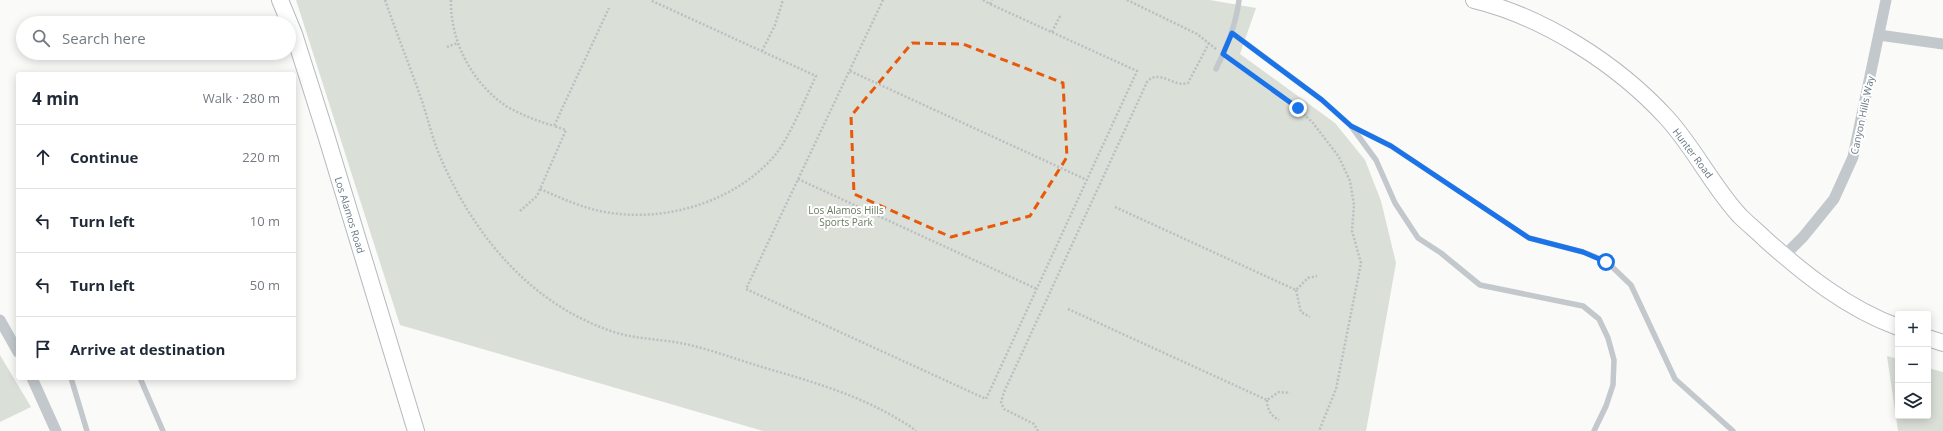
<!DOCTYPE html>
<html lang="en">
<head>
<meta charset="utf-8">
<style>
	:root { --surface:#fff; --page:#f6f6f7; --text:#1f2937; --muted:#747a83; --line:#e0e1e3 }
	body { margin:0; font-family:"Open Sans",sans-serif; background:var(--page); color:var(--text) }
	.controls { position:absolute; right:12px; bottom:12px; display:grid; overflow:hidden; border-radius:4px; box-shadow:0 2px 10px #0003 }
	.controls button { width:36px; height:36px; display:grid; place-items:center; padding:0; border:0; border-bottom:1px solid var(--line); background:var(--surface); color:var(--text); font:20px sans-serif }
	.stop { position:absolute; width:12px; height:12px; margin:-9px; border:3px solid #1a73e8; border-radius:50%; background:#fff }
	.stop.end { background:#1a73e8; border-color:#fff; box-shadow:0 1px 4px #0008 }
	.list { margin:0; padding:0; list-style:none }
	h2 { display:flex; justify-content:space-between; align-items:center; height:52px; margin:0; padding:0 16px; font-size:17px }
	h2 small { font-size:13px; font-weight:400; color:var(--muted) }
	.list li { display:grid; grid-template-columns:26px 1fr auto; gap:12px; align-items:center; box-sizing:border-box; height:64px; padding:0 16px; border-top:1px solid var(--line) }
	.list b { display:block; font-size:15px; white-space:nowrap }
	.list em { font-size:13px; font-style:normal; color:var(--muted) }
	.icon { flex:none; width:22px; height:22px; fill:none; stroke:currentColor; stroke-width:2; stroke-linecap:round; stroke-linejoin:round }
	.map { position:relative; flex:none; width:1943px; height:431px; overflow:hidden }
	.search { position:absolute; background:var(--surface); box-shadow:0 2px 10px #0003; left:16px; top:16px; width:280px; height:44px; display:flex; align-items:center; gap:10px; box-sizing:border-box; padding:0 14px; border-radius:22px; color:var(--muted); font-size:15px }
	.panel { position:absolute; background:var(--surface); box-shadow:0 2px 10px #0003; left:16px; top:72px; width:280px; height:308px; border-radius:4px }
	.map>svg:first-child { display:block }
	.green { fill:#dadfd7 }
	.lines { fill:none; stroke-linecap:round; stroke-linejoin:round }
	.secondary-casing { stroke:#b3babf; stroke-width:18 }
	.path { stroke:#bbbfc2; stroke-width:2.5; stroke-dasharray:2 2; stroke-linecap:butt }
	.lane { stroke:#c3c8cc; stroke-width:5.5 }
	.street { stroke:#c3c8cc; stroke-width:11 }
	.secondary { stroke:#fff; stroke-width:16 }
	.route { stroke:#1a73e8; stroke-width:5 }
	.marked { fill:none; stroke:#e8590c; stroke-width:3; stroke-dasharray:8 5; stroke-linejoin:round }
	.labels { text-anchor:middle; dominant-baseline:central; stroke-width:4; stroke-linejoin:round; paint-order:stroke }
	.street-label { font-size:10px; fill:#657683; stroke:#fff }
	.park-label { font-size:10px; fill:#687a64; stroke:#fff }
</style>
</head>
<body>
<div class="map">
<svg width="1943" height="431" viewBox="0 0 1943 431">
	<rect width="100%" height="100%" fill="#fafaf8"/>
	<g class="green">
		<path d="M296 0H1210L1256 8 1240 54 1335 123 1365 160 1381 201 1396 263 1366 431H763L400 325Z"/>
		<path d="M0 355 31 407 0 422Z"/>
		<path d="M1887 356 1898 359V416H1928V368L1943 372V431H1898Z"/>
	</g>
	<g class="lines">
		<defs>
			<g id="secondary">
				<path d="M280 0 294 34 326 135 416 431"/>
				<path d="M1474 0C1544 17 1617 64 1666 117 1694 147 1712 186 1740 216 1748 224 1757 231 1765 239 1804 274 1848 309 1898 327"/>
				<path d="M1928 338 1943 343"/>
			</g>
		</defs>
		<use href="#secondary" class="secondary-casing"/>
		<g class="path">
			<path d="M385 0C397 34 410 67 422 101 428 119 432 137 439 154 473 235 531 306 617 333 638 339 659 339 680 343 707 348 735 359 762 367 806 380 850 392 891 415 899 420 908 424 916 431"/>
			<path d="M451 0C450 41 472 83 506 106 521 115 538 121 554 126"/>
			<path d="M883 0 746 289 986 399 1137 71 990 4"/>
			<path d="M983 0 990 4 992 0"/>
			<path d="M1127 0 1197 34 1216 49"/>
			<path d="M1052 32 1061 14"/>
			<path d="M447 47 458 43"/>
			<path d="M762 51 775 25 783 0"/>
			<path d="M1230 59 1298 108 1313 123 1339 157 1350 181 1354 205 1352 231 1361 263 1336 389 1319 431"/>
			<path d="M850 71 1087 180"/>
			<path d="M798 179 1037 289"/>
			<path d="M540 189C561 198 582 208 605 212 665 223 736 202 776 154 790 136 805 99 816 76L650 0"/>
			<path d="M1115 207 1296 290 1308 278 1317 276"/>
			<path d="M520 211 537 196 566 130 554 126 609 8"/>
			<path d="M1296 290 1301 312 1310 317"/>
			<path d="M1068 309 1267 400 1279 392 1290 393"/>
			<path d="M1267 400C1267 409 1271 416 1279 420"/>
			<path d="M1038 431 1034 424 1004 409 1001 402 1004 392 1147 82C1159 68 1174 88 1188 83L1209 43"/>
		</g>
		<g class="lane">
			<path d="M1232 33 1322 100 1351 126 1376 160 1395 203 1418 238 1441 253 1480 285 1583 306 1599 319 1608 338 1614 360 1613 385 1606 406 1594 431"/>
			<path d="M1216 69C1227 46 1236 25 1239 0"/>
			<path d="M1353 127 1391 146 1529 238 1583 252 1606 261 1631 285 1675 379 1733 431"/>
			<path d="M71 378 87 431"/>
			<path d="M140 378 163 431"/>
		</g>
		<g class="street">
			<path d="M1879 35 1943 44"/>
			<path d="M1784 256 1803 237 1834 199 1853 157 1886 0"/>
			<path d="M0 320 18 352"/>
			<path d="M32 378 56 431"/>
		</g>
		<use href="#secondary" class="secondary"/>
	</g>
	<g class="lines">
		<path class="route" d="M1298 108 1223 54 1232 33 1322 100 1351 126 1391 146 1529 238 1583 252 1606 262"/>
	</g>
	<path class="marked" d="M912 43 963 44 1063 83 1067 157 1030 216 951 237 854 194 851 116Z"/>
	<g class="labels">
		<g class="street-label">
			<text transform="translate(1862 115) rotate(-78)">Canyon Hills Way</text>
			<text transform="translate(1693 153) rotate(53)">Hunter Road</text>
			<text transform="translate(350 215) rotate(73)">Los Alamos Road</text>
		</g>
		<g class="park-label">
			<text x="846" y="210">Los Alamos Hills<tspan x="846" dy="12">Sports Park</tspan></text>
		</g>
	</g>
</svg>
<div class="controls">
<button>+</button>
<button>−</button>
<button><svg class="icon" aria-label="layers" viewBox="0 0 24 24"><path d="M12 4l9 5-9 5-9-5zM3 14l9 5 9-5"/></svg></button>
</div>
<div class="stop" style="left:1606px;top:262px"></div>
<div class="stop end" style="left:1298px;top:108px"></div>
<div class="search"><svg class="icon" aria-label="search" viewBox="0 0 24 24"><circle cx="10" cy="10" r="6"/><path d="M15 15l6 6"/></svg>Search here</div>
<section class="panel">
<h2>4 min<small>Walk · 280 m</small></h2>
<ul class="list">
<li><svg class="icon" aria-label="ahead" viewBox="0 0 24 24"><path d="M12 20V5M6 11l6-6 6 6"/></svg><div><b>Continue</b></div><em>220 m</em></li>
<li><svg class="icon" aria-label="left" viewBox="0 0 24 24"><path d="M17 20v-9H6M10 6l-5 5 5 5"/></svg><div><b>Turn left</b></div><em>10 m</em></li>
<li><svg class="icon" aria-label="left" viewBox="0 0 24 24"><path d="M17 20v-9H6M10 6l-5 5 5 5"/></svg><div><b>Turn left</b></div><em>50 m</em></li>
<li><svg class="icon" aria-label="arrive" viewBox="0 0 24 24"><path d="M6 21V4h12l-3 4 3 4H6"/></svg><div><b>Arrive at destination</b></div></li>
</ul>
</section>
</div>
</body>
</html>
